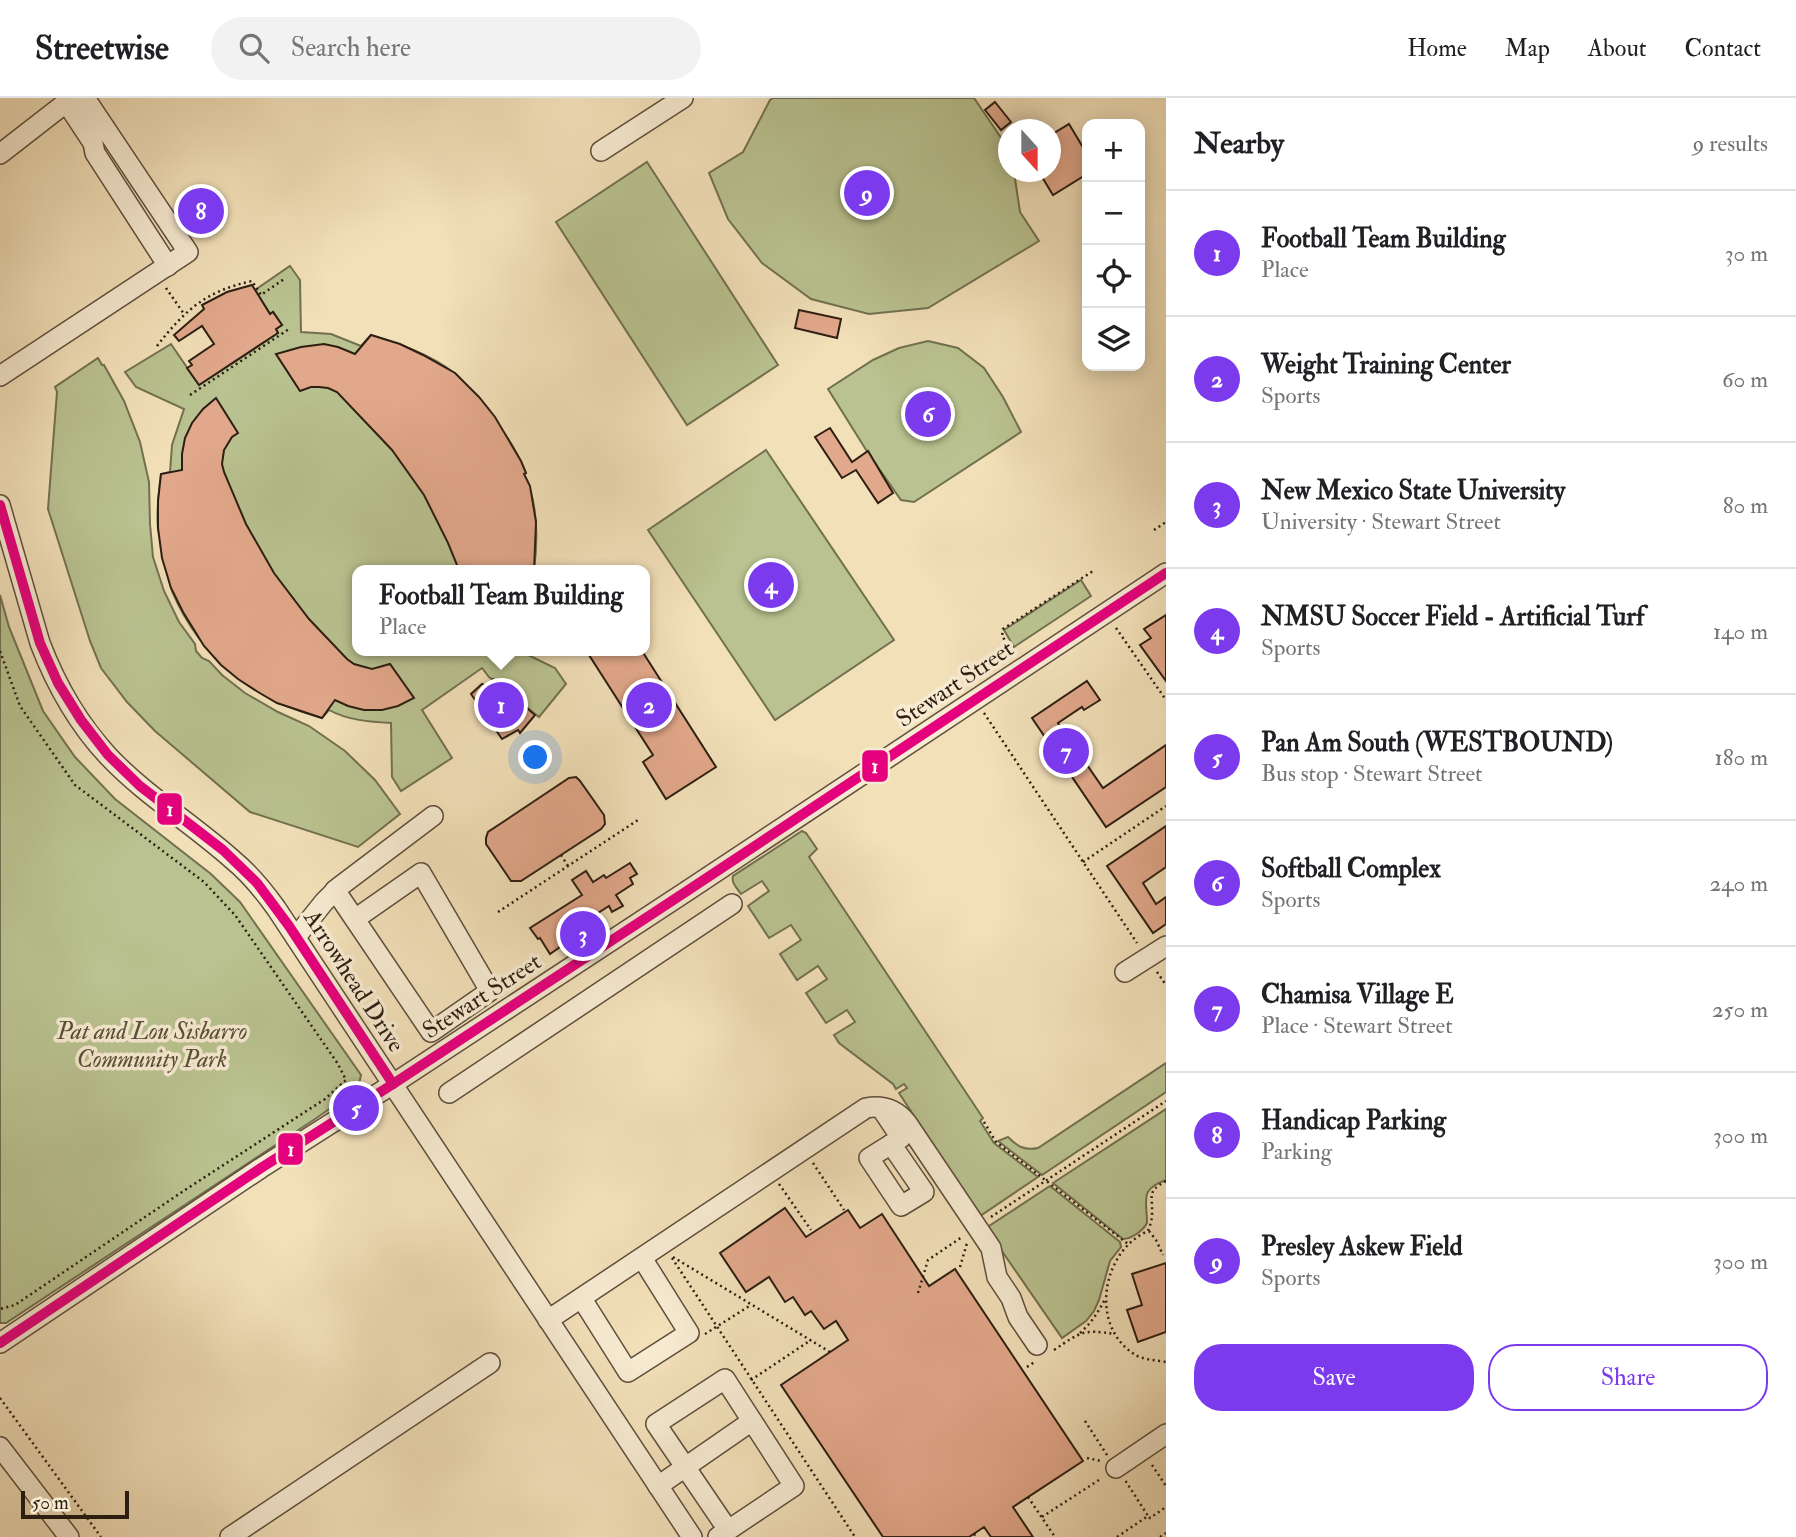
<!DOCTYPE html>
<html lang="en">
<head>
<meta charset="utf-8">
<style>
	:root { --surface:#fff; --page:#f2f2f2; --text:#202124; --muted:#757577; --line:#e0e0e0; --accent:#7c3aed }
	body { margin:0; font-family:"IM FELL Double Pica",serif; background:var(--page); color:var(--text) }
	.controls { position:absolute; right:21px; top:21px; display:grid; overflow:hidden; border-radius:14px; box-shadow:0 4px 18px #0003 }
	.controls button { width:63px; height:63px; display:grid; place-items:center; padding:0; border:0; border-bottom:2px solid var(--line); background:var(--surface); color:var(--text); font:35px sans-serif }
	.compass { position:absolute; left:998px; top:21px; width:63px; height:63px; border-radius:50%; background:var(--surface); box-shadow:0 4px 18px #0003; rotate:159deg }
	.scale { position:absolute; left:21px; bottom:18px; width:108px; box-sizing:border-box; padding-left:7px; border:4px solid #2c1e11; border-top:0; font-size:19px; line-height:24px; white-space:nowrap; color:#2c1e11; -webkit-text-stroke:5px #f7ebd2; paint-order:stroke }
	.you { position:absolute; left:536px; top:660px; width:24px; height:24px; margin:-18px; border:5px solid #fff; border-radius:50%; background:#1a73e8; box-shadow:0 0 0 10px #1a73e833 }
	.badge { display:grid; place-items:center; width:46px; height:46px; border-radius:50%; background:var(--accent); color:#fff; font-size:23px; font-weight:700 }
	.pin { position:absolute; translate:-50% -50%; border:4px solid #fff; box-shadow:0 2px 7px #0006 }
	.popup { position:absolute; left:352px; top:467px; width:298px; height:91px; box-sizing:border-box; display:grid; place-content:center; border-radius:14px; background:var(--surface); filter:drop-shadow(0 2px 5px #0005); font-size:23px; white-space:nowrap; color:var(--muted) }
	.popup b { font-size:26px; color:var(--text) }
	.popup::after { content:''; position:absolute; left:50%; top:100%; margin-left:-14px; border:14px solid transparent; border-top-color:var(--surface) }
	.list { margin:0; padding:0; list-style:none }
	h2 { display:flex; justify-content:space-between; align-items:center; height:91px; margin:0; padding:0 28px; font-size:30px }
	h2 small { font-size:23px; font-weight:400; color:var(--muted) }
	.list li { display:grid; grid-template-columns:46px 1fr auto; gap:21px; align-items:center; box-sizing:border-box; height:126px; padding:0 28px; border-top:2px solid var(--line) }
	.list b { display:block; font-size:26px; white-space:nowrap }
	.list p { margin:0; font-size:23px; white-space:nowrap; color:var(--muted) }
	.list em { font-size:23px; font-style:normal; color:var(--muted) }
	.actions { display:flex; gap:14px; padding:21px 28px }
	.actions a { flex:1; padding:16px 0; border:2px solid var(--accent); border-radius:28px; text-align:center; font-size:24px; color:var(--accent) }
	.actions .main { background:var(--accent); color:#fff }
	.icon { flex:none; width:38px; height:38px; fill:none; stroke:currentColor; stroke-width:2; stroke-linecap:round; stroke-linejoin:round }
	.map { position:relative; flex:none; width:1166px; height:1439px; overflow:hidden }
	header { display:flex; align-items:center; gap:42px; box-sizing:border-box; height:98px; padding:0 35px; background:var(--surface); border-bottom:2px solid var(--line) }
	header strong { font-size:33px }
	nav { display:flex; gap:38px; margin-inline-start:auto; font-size:24px }
	.search { width:490px; height:63px; background:var(--page); display:flex; align-items:center; gap:18px; box-sizing:border-box; padding:0 24px; border-radius:38px; color:var(--muted); font-size:26px }
	main { display:flex }
	aside { flex:1; background:var(--surface) }
	.map>svg:first-child { display:block }
	.green { fill:#b9c290; stroke:#727050; stroke-width:2 }
	.building { fill:#e2a88b; stroke:#2c1e11; stroke-width:2 }
	.lines { fill:none; stroke-linecap:round; stroke-linejoin:round }
	.minor-casing { stroke:#5e4e3b; stroke-width:22 }
	.path { stroke:#2c1e11; stroke-width:2.5; stroke-dasharray:2 3.5; stroke-linecap:butt }
	.minor { stroke:#f7ebd2; stroke-width:19 }
	.bus-1-casing { stroke:#f7ebd2; stroke-width:16 }
	.bus-1 { stroke:#e5007d; stroke-width:10 }
	.labels { text-anchor:middle; dominant-baseline:central; stroke-width:7; stroke-linejoin:round; paint-order:stroke }
	.street-label { font-size:24px; fill:#2c1e11; stroke:#f7ebd2 }
	.park-label { font-size:24px; font-style:italic; fill:#564f37; stroke:#f7ebd2 }
	.line-badge { stroke:#f7ebd2; stroke-width:2.5 }
	.badge-label { font-size:19px; text-anchor:middle; font-weight:bold; fill:#fff }
</style>
</head>
<body>
<header>
<strong>Streetwise</strong>
<div class="search"><svg class="icon" aria-label="search" viewBox="0 0 24 24"><circle cx="10" cy="10" r="6"/><path d="M15 15l6 6"/></svg>Search here</div>
<nav><a>Home</a><a>Map</a><a>About</a><a>Contact</a></nav>
</header>
<main>
<div class="map">
<svg width="1166" height="1439" viewBox="0 0 1166 1439">
	<rect width="100%" height="100%" fill="#f2e0b9"/>
	<filter id="stains"><feTurbulence type="fractalNoise" baseFrequency=".00286" numOctaves="4"/><feColorMatrix values="0 0 0 0 .2 0 0 0 0 .09 0 0 0 0 .02 0 0 0 .5 -.17"/></filter>
	<radialGradient id="worn" r=".72"><stop offset=".6" stop-color="#630" stop-opacity="0"/><stop offset="1" stop-color="#630" stop-opacity=".3"/></radialGradient>
	<g class="green">
		<path d="M773 0H974L1008 50V74H1014L1020 114 1039 143 928 210 869 216 811 201 762 165 728 121 709 75 743 54 770 2Z"/>
		<path d="M647 64 778 267 687 327 556 124Z"/>
		<path d="M290 168 300 182 301 234 331 236 361 248 371 237C399 246 430 256 454 275 461 280 467 288 472 295 495 320 513 344 526 375L524 376C538 405 538 442 534 472H358V553H520L555 570 566 586 539 619 489 579 482 570 422 612 452 660 401 693 392 679 391 625C370 624 347 622 329 612L322 620C253 602 200 559 172 493 168 481 166 468 164 456 162 447 159 438 158 430 156 412 159 394 161 376L170 374 172 347 184 311 136 289 125 274 171 246 199 287 278 235 276 231 282 227 273 214 270 216 255 192Z"/>
		<path d="M928 243 958 250 984 270 1003 299 1021 334 914 404 901 402 868 355 828 291 873 262 899 250Z"/>
		<path d="M98 260 102 267H104L124 303 140 344 149 384 150 426 153 459 164 493 179 524 195 546 196 553 202 560 209 563 222 577 245 595 278 614 309 628 345 653 375 682 400 716 358 749 250 714 155 633 127 604 101 570 90 543 48 411 57 294 55 289Z"/>
		<path d="M766 352 894 542 775 622 648 432Z"/>
		<path d="M1081 482 1091 498 1014 549 1004 532Z"/>
		<path d="M0 497 9 529 43 613 75 659 115 701 211 776 240 804 361 977 358 991 315 1021 6 1225H0Z"/>
		<path d="M802 733 806 735 817 751 809 759 983 1020 980 1023 994 1045 1038 1079 980 1118 899 995 907 990 904 986 896 991 893 986 839 945 834 937 855 924 847 912 826 925 806 895 827 881 818 868 797 882 780 856 801 842 791 827 769 840 748 808 769 793 762 783 741 796C737 790 731 785 733 778Z"/>
		<path d="M1166 965V994L1042 1077 998 1043 1008 1039C1017 1048 1024 1053 1038 1050Z"/>
		<path d="M1166 1011V1082C1139 1092 1147 1101 1147 1125 1143 1133 1131 1141 1123 1141L1053 1085Z"/>
		<path d="M1050 1088 1120 1144 1121 1149 1110 1163 1099 1202 1094 1213 1086 1223 1062 1240 986 1130Z"/>
	</g>
	<g class="building">
		<path d="M995 4 1011 24 1001 32 985 12Z"/>
		<path d="M1069 26 1087 56V76L1053 97 1039 74H1051V37Z"/>
		<path d="M252 187 270 216 273 214 282 227 276 231 278 235 199 287 187 270 192 267 189 263 214 246 202 228 179 243 174 237 204 211 202 207 227 194Z"/>
		<path d="M799 212 841 221 837 240 795 230Z"/>
		<path d="M371 237 400 246 423 257 455 275 479 299 495 319 521 363 526 375 524 376 530 388 536 424 534 472H459L448 445 424 397 392 352 337 294 328 290 319 289H311L300 293 276 256 301 249 324 246 338 249 355 256Z"/>
		<path d="M216 300 238 335 232 339 224 352 222 366 224 374 246 426 274 475 309 521 347 561 354 566 372 571 390 566 414 600 398 608 382 612H364L348 608 335 602 322 620 277 605 258 594 238 581 221 567 204 548 183 514 171 490 162 460 158 430V403L161 376 182 372V356L185 340 192 325 203 311Z"/>
		<path d="M830 330 852 364 868 353 893 395 878 405 856 372 842 380 815 339Z"/>
		<path d="M1166 517V583L1140 547 1151 540 1144 531Z"/>
		<path d="M595 553H642L716 669 666 701 643 664 653 657 589 557Z"/>
		<path d="M493 581 535 617 520 635 518 632 502 641 471 596 482 586 486 588Z"/>
		<path d="M1087 583 1100 602 1084 612 1082 609 1058 625 1103 690 1166 647V689L1106 729 1032 620Z"/>
		<path d="M576 679 580 683 604 717 605 726 601 731 521 783H511L486 746V740L488 734 569 680Z"/>
		<path d="M1166 728V769L1143 785 1156 806 1166 799V826L1153 835 1107 768Z"/>
		<path d="M630 765 637 776 630 780 633 786 616 797 623 808 612 814 609 808 573 831 577 837 550 856 540 840 538 841 530 830 582 797 572 782 586 773 593 784 604 777 606 780Z"/>
		<path d="M785 1110 806 1139 848 1112 860 1130 882 1116 929 1188 955 1171 1083 1363 1013 1409 1033 1439H991L984 1429 969 1439H883L781 1287 848 1242 836 1223 824 1231 811 1213 805 1217 793 1199 785 1204 769 1179 746 1194 720 1155Z"/>
		<path d="M1166 1165V1234L1138 1244 1127 1212 1142 1207 1132 1176Z"/>
	</g>
	<g class="lines">
		<defs>
			<g id="minor">
				<path d="M66 4 93 45 95 55 168 168"/>
				<path d="M601 53 683 0"/>
				<path d="M0 56 72 0"/>
				<path d="M0 278 188 154 85 0"/>
				<path d="M0 407 40 545C56 587 78 626 109 659 146 698 193 726 233 762 250 776 263 792 276 810L692 1439"/>
				<path d="M335 792 431 934 490 893 421 775 355 821"/>
				<path d="M296 839 324 804 339 789 433 718"/>
				<path d="M1125 874 1166 848"/>
				<path d="M449 995 732 806"/>
				<path d="M881 1010 901 1040 869 1060 901 1108 924 1094 891 1046"/>
				<path d="M582 1201 628 1274 689 1235 642 1160"/>
				<path d="M548 1222 866 1010C883 1007 896 1011 907 1025L991 1150 997 1179 1011 1200 1018 1219 1037 1247"/>
				<path d="M0 1245 261 1070 393 986 687 793 1166 475"/>
				<path d="M0 1349 69 1439"/>
				<path d="M1116 1370 1166 1336"/>
				<path d="M658 1388 752 1323"/>
				<path d="M230 1439 490 1265"/>
				<path d="M718 1439 794 1388 725 1281 656 1326 728 1432"/>
			</g>
		</defs>
		<use href="#minor" class="minor-casing"/>
		<g class="path">
			<path d="M166 190 184 216"/>
			<path d="M157 248C185 212 206 193 252 183L261 197 284 181"/>
			<path d="M190 297 289 231"/>
			<path d="M1154 432 1166 424"/>
			<path d="M1116 530 1166 602"/>
			<path d="M0 553 20 608 75 687 204 784 235 817 338 966 346 982 325 1001 185 1092 15 1207 0 1211"/>
			<path d="M1014 555 1002 538 1003 531 1093 473"/>
			<path d="M984 615 1137 845"/>
			<path d="M561 757 568 768"/>
			<path d="M1083 764 1166 708"/>
			<path d="M498 814 638 722"/>
			<path d="M1157 874 1166 887"/>
			<path d="M984 1024 996 1044 1128 1146"/>
			<path d="M813 1065 844 1112"/>
			<path d="M1166 1083C1146 1094 1153 1097 1152 1116 1152 1122 1150 1128 1148 1133 1102 1153 1089 1227 1134 1256 1142 1262 1156 1262 1166 1264"/>
			<path d="M779 1086 811 1132"/>
			<path d="M991 1119 1166 1003"/>
			<path d="M1149 1133 1156 1142 1163 1157"/>
			<path d="M673 1159 830 1254"/>
			<path d="M672 1160 855 1439"/>
			<path d="M960 1169 967 1145"/>
			<path d="M918 1195 928 1162 962 1139"/>
			<path d="M1080 1235C1091 1225 1098 1215 1105 1201"/>
			<path d="M705 1236 751 1207"/>
			<path d="M1054 1252C1081 1234 1082 1231 1115 1236"/>
			<path d="M1027 1269 1036 1263"/>
			<path d="M751 1282 811 1242"/>
			<path d="M0 1300 101 1439"/>
			<path d="M1085 1323 1107 1357"/>
			<path d="M1087 1360 1101 1363"/>
			<path d="M1152 1367 1166 1388"/>
			<path d="M1028 1399 1055 1439"/>
			<path d="M1042 1419 1102 1380"/>
			<path d="M1149 1419 1150 1420 1166 1409"/>
			<path d="M974 1436 976 1439"/>
			<path d="M1117 1439 1148 1418 1125 1382"/>
			<path d="M1160 1439 1166 1435"/>
		</g>
		<use href="#minor" class="minor"/>
		<defs>
			<g id="bus-1">
				<path d="M0 407 40 545 58 585 81 622 108 657 140 688 223 752 257 785 289 828 393 986"/>
				<path d="M0 1245 261 1070 393 986 687 793 1166 475"/>
			</g>
		</defs>
		<use href="#bus-1" class="bus-1-casing"/>
		<use href="#bus-1" class="bus-1"/>
	</g>
	<g class="labels">
		<g class="street-label">
			<text transform="translate(955 586) rotate(-34)">Stewart Street</text>
			<text transform="translate(354 883) rotate(57)">Arrowhead Drive</text>
			<text transform="translate(482 898) rotate(-33)">Stewart Street</text>
		</g>
		<g class="park-label">
			<text x="152" y="933">Pat and Lou Sisbarro<tspan x="152" dy="28">Community Park</tspan></text>
		</g>
	</g>
	<g class="line-badge">
		<rect x="861" y="651" width="28" height="34" rx="7" fill="#e5007d"/>
		<rect x="156" y="694" width="27" height="34" rx="7" fill="#e5007d"/>
		<rect x="277" y="1034" width="27" height="34" rx="7" fill="#e5007d"/>
	</g>
	<g class="badge-label">
		<text x="875" y="675">1</text>
		<text x="170" y="718">1</text>
		<text x="291" y="1058">1</text>
	</g>
	<rect width="100%" height="100%" filter="url(#stains)"/>
	<rect width="100%" height="100%" fill="url(#worn)"/>
</svg>
<div class="controls">
<button>+</button>
<button>−</button>
<button><svg class="icon" aria-label="locate" viewBox="0 0 24 24"><circle cx="12" cy="12" r="6"/><path d="M12 2v4M12 18v4M2 12h4M18 12h4"/></svg></button>
<button><svg class="icon" aria-label="layers" viewBox="0 0 24 24"><path d="M12 4l9 5-9 5-9-5zM3 14l9 5 9-5"/></svg></button>
</div>
<svg class="compass" viewBox="-18 -18 36 36"><path d="M0-13l5 13h-10z" fill="#e53935"/><path d="M0 13l5-13h-10z" fill="#757577"/></svg>
<div class="scale">50 m</div>
<div class="you"></div>
<div class="pin badge" style="left:501px;top:607px">1</div>
<div class="popup"><b>Football Team Building</b>Place</div>
<div class="pin badge" style="left:649px;top:607px">2</div>
<div class="pin badge" style="left:583px;top:836px">3</div>
<div class="pin badge" style="left:771px;top:487px">4</div>
<div class="pin badge" style="left:356px;top:1010px">5</div>
<div class="pin badge" style="left:928px;top:316px">6</div>
<div class="pin badge" style="left:1066px;top:653px">7</div>
<div class="pin badge" style="left:201px;top:113px">8</div>
<div class="pin badge" style="left:867px;top:95px">9</div>
</div>
<aside>
<h2>Nearby<small>9 results</small></h2>
<ul class="list">
<li><span class="badge">1</span><div><b>Football Team Building</b><p>Place</p></div><em>30 m</em></li>
<li><span class="badge">2</span><div><b>Weight Training Center</b><p>Sports</p></div><em>60 m</em></li>
<li><span class="badge">3</span><div><b>New Mexico State University</b><p>University · Stewart Street</p></div><em>80 m</em></li>
<li><span class="badge">4</span><div><b>NMSU Soccer Field - Artificial Turf</b><p>Sports</p></div><em>140 m</em></li>
<li><span class="badge">5</span><div><b>Pan Am South (WESTBOUND)</b><p>Bus stop · Stewart Street</p></div><em>180 m</em></li>
<li><span class="badge">6</span><div><b>Softball Complex</b><p>Sports</p></div><em>240 m</em></li>
<li><span class="badge">7</span><div><b>Chamisa Village E</b><p>Place · Stewart Street</p></div><em>250 m</em></li>
<li><span class="badge">8</span><div><b>Handicap Parking</b><p>Parking</p></div><em>300 m</em></li>
<li><span class="badge">9</span><div><b>Presley Askew Field</b><p>Sports</p></div><em>300 m</em></li>
</ul>
<div class="actions"><a class="main">Save</a><a>Share</a></div>
</aside>
</main>
</body>
</html>
